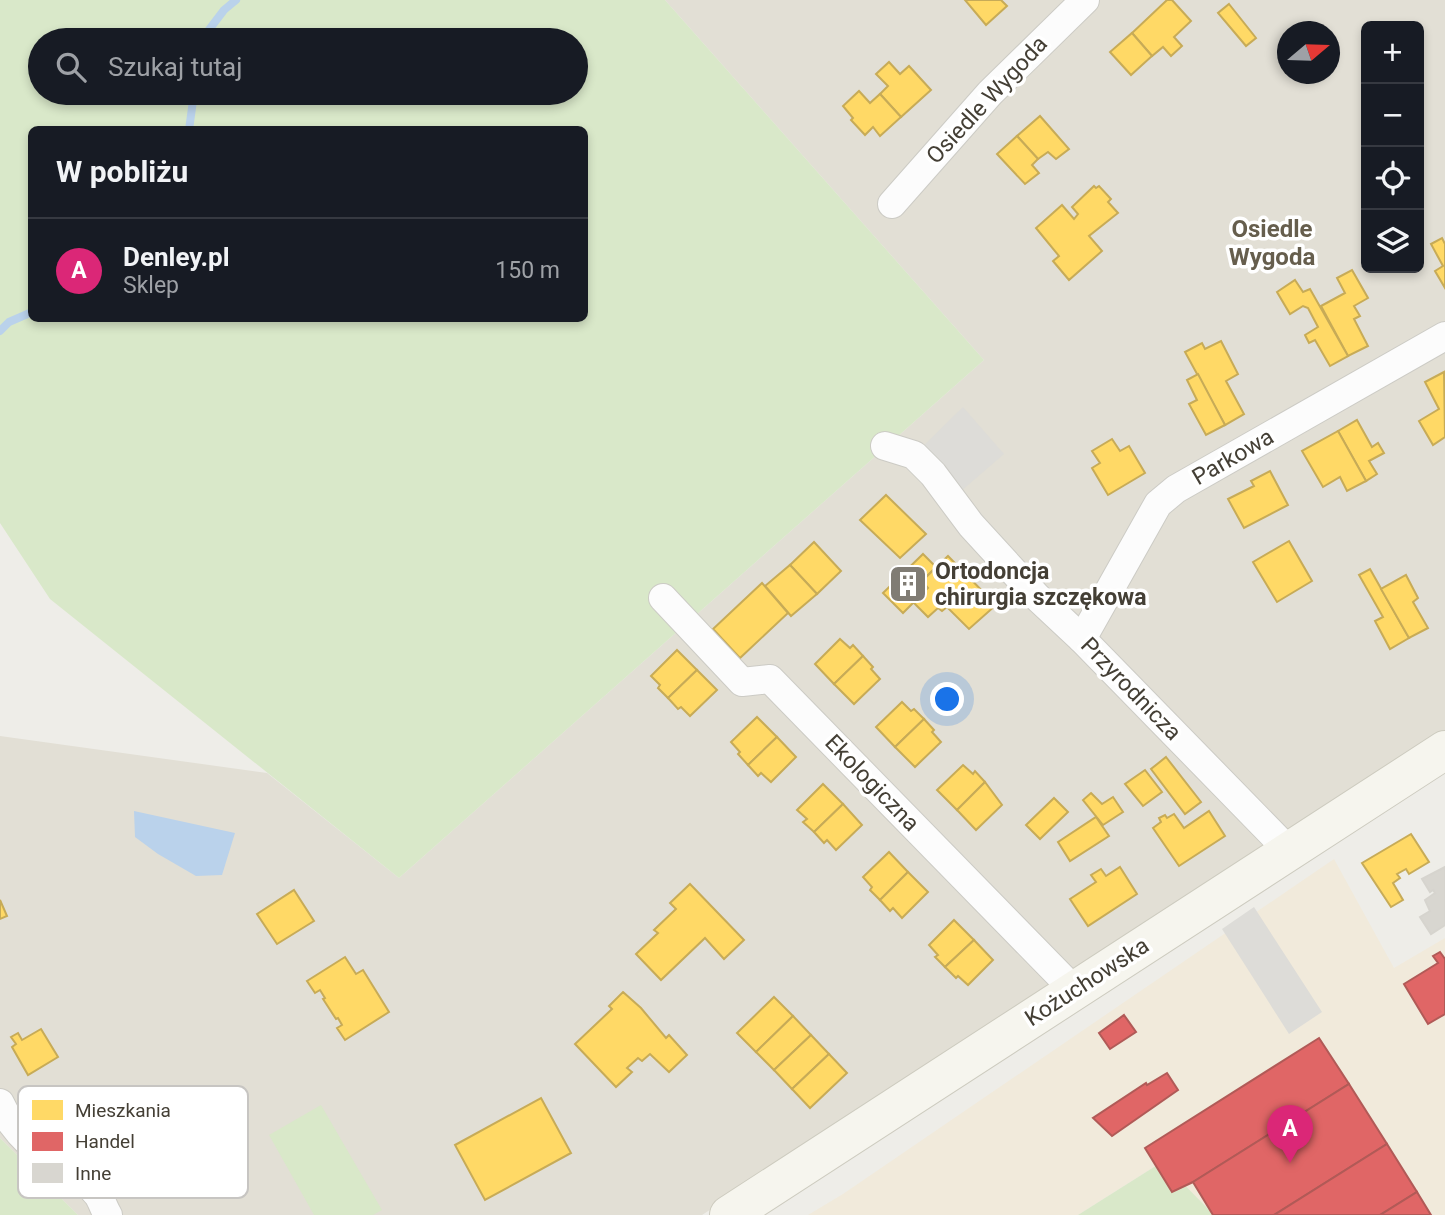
<!DOCTYPE html>
<html lang="pl">
<head>
<meta charset="utf-8">
<style>
	:root { --surface:#171b24; --page:#20242c; --text:#f1f3f6; --muted:#9ea1a6; --line:#363941; --accent:#db2777 }
	body { margin:0; font-family:Roboto,sans-serif; background:var(--page); color:var(--text) }
	.controls { position:absolute; right:21px; top:21px; display:grid; overflow:hidden; border-radius:10px; box-shadow:0 4px 10px #0003 }
	.controls button { width:63px; height:63px; display:grid; place-items:center; padding:0; border:0; border-bottom:2px solid var(--line); background:var(--surface); color:var(--text); font:35px sans-serif }
	.compass { position:absolute; left:1277px; top:21px; width:63px; height:63px; border-radius:50%; background:var(--surface); box-shadow:0 4px 10px #0003; rotate:71deg }
	.you { position:absolute; left:948px; top:700px; width:24px; height:24px; margin:-18px; border:5px solid #fff; border-radius:50%; background:#1a73e8; box-shadow:0 0 0 10px #1a73e833 }
	.badge { display:grid; place-items:center; width:46px; height:46px; border-radius:50%; background:var(--accent); color:#fff; font-size:23px; font-weight:700 }
	.pin { position:absolute; translate:-50% -58px; filter:drop-shadow(0 2px 4px #0008) }
	.pin::after { content:''; position:absolute; top:37px; width:24px; height:21px; background:inherit; clip-path:polygon(0 0,100% 0,50% 100%) }
	.list { margin:0; padding:0; list-style:none }
	h2 { display:flex; justify-content:space-between; align-items:center; height:91px; margin:0; padding:0 28px; font-size:30px }
	h2 small { font-size:23px; font-weight:400; color:var(--muted) }
	.list li { display:grid; grid-template-columns:46px 1fr auto; gap:21px; align-items:center; box-sizing:border-box; height:105px; padding:0 28px; border-top:2px solid var(--line) }
	.list b { display:block; font-size:26px; white-space:nowrap }
	.list p { margin:0; font-size:23px; white-space:nowrap; color:var(--muted) }
	.list em { font-size:23px; font-style:normal; color:var(--muted) }
	.icon { flex:none; width:38px; height:38px; fill:none; stroke:currentColor; stroke-width:2; stroke-linecap:round; stroke-linejoin:round }
	.map { position:relative; flex:none; width:1445px; height:1215px; overflow:hidden }
	.search { position:absolute; background:var(--surface); box-shadow:0 4px 10px #0003; left:28px; top:28px; width:560px; height:77px; display:flex; align-items:center; gap:18px; box-sizing:border-box; padding:0 24px; border-radius:38px; color:var(--muted); font-size:26px }
	.panel { position:absolute; background:var(--surface); box-shadow:0 4px 10px #0003; left:28px; top:126px; width:560px; height:196px; border-radius:10px }
	.map>svg:first-child { display:block }
	.residential { fill:#e2dfd5; fill-rule:evenodd }
	.commercial { fill:#f1eadb }
	.green { fill:#d9e8c9; fill-rule:evenodd }
	.parking { fill:#dddcd8 }
	.water { fill:#bad2eb }
	.homes { fill:#ffd966; stroke:#c7ab57; stroke-width:2 }
	.shops { fill:#e06666; stroke:#b15a57; stroke-width:2 }
	.lines { fill:none; stroke-linecap:round; stroke-linejoin:round }
	.stream { stroke:#bad2eb; stroke-width:8 }
	.building { fill:#d8d6d0; stroke:#d6d4ce; stroke-width:2 }
	.street-casing { stroke:#cccbc5; stroke-width:30 }
	.secondary-casing { stroke:#cdcbbf; stroke-width:40 }
	.street { stroke:#fcfcfc; stroke-width:28 }
	.secondary { stroke:#f6f5ee; stroke-width:38 }
	.labels { text-anchor:middle; dominant-baseline:central; stroke-width:7; stroke-linejoin:round; paint-order:stroke }
	.street-label { font-size:23px; fill:#443f35; stroke:#fff }
	.poi-label { font-size:23px; font-weight:bold; fill:#443f35; stroke:#fff; text-anchor:start }
	.neighbourhood-label { font-size:24px; font-weight:bold; fill:#665e4d; stroke:#fff }
	.key { fill:#fff; stroke:#c7c5c2; stroke-width:2 }
	.key-label { font-size:19px; fill:#443f35 }
</style>
</head>
<body>
<div class="map">
<svg width="1445" height="1215" viewBox="0 0 1445 1215">
	<rect width="100%" height="100%" fill="#eeede8"/>
	<path class="residential" d="M665 0H1445V735L702 1215H78L0 1138V736L267 773 399 878 984 360ZM1366 26H1419V268H1366ZM1288 32H1330V74H1288Z"/>
	<path class="commercial" d="M1334 859 1394 968 1445 938V1215H1214L1162 1162 1078 1215H808L843 1194Z"/>
	<g class="green">
		<path d="M0 0H665L984 360 399 878 50 599 0 523ZM40 40H576V93H40ZM32 130H584V318H32Z"/>
		<path d="M321 1105 382 1210 373 1215H314L269 1135Z"/>
		<path d="M0 1138 78 1215H0Z"/>
		<path d="M1162 1162 1214 1215H1078Z"/>
	</g>
	<g class="parking">
		<path d="M963 407 1004 454 953 498 914 455Z"/>
		<path d="M1254 907 1322 1012 1289 1034 1222 929Z"/>
	</g>
	<path class="water" d="M134 811 235 833 222 875 196 876 158 854 135 837Z"/>
	<g class="homes">
		<path d="M965 0H1001L1007 6 986 25Z"/>
		<path d="M1167 0H1172L1191 21 1174 37 1182 46 1171 56 1163 47 1152 56 1132 33Z"/>
		<path d="M1229 4 1256 38 1246 46 1218 13Z"/>
		<path d="M1132 33 1152 56 1131 75 1110 52Z"/>
		<path d="M889 62 900 74 909 66 931 90 901 117 880 94 888 86 876 74Z"/>
		<path d="M859 91 870 103 880 94 901 117 880 136 873 127 865 135 851 120 853 118 843 106Z"/>
		<path d="M1040 116 1069 149 1056 159 1048 152 1038 159 1017 136Z"/>
		<path d="M1017 136 1038 159 1032 165 1039 173 1025 184 997 154Z"/>
		<path d="M1094 186 1096 188 1099 186 1111 199 1108 202 1118 213 1089 236 1102 251 1069 280 1053 261 1059 256 1036 228 1062 205 1074 219 1078 214 1072 207Z"/>
		<path d="M1442 238 1445 244V288L1435 271 1443 266 1431 244Z"/>
		<path d="M1352 270 1368 298 1354 306 1360 316 1354 319 1368 346 1348 356 1321 306 1345 293 1337 278Z"/>
		<path d="M1295 280 1303 292 1310 289 1348 356 1330 366 1315 340 1309 343 1305 335 1318 327 1308 308 1303 306 1290 314 1277 292Z"/>
		<path d="M1221 341 1238 374 1226 381 1244 414 1225 425 1185 352 1202 343 1205 349Z"/>
		<path d="M1444 372 1445 437 1433 445 1419 421 1439 409 1425 382Z"/>
		<path d="M1198 374 1225 425 1206 435 1189 404 1197 400 1187 380Z"/>
		<path d="M1357 420 1372 447 1378 443 1384 453 1369 461 1377 474 1366 481 1338 431Z"/>
		<path d="M1338 431 1366 481 1347 491 1340 477 1323 487 1302 451Z"/>
		<path d="M1112 439 1120 451 1129 446 1145 473 1108 495 1092 468 1100 463 1092 451Z"/>
		<path d="M1270 471 1288 505 1244 528 1228 499 1254 486 1251 481Z"/>
		<path d="M886 495 926 534 900 558 860 520Z"/>
		<path d="M1289 541 1312 581 1277 602 1253 562Z"/>
		<path d="M814 542 841 571 817 594 790 565Z"/>
		<path d="M923 554 936 567 922 581 928 588 903 613 883 593Z"/>
		<path d="M948 556 996 605 969 629 947 607 942 611 938 608 928 617 913 602 928 588 922 581Z"/>
		<path d="M790 565 817 594 791 616 765 586Z"/>
		<path d="M1370 569 1409 638 1390 649 1375 621 1383 617 1359 575Z"/>
		<path d="M1406 575 1418 598 1413 602 1428 628 1409 638 1381 589Z"/>
		<path d="M762 583 788 613 740 658 713 629Z"/>
		<path d="M840 639 850 648 853 645 863 656 834 684 815 664Z"/>
		<path d="M677 650 697 670 668 698 658 688 660 685 651 676Z"/>
		<path d="M863 656 873 667 871 669 880 679 854 704 834 684Z"/>
		<path d="M697 670 717 690 690 716 681 707 678 709 668 698Z"/>
		<path d="M902 702 911 711 914 709 924 719 895 747 876 727Z"/>
		<path d="M757 717 777 737 748 765 738 754 740 752 731 742Z"/>
		<path d="M924 719 934 730 932 732 941 742 915 767 895 747Z"/>
		<path d="M777 737 796 757 771 782 761 773 758 776 748 765Z"/>
		<path d="M1166 757 1201 802 1185 814 1151 769Z"/>
		<path d="M963 765 973 774 975 771 985 782 957 810 937 790Z"/>
		<path d="M1145 770 1162 792 1143 806 1125 784Z"/>
		<path d="M985 782 1002 805 976 830 957 810Z"/>
		<path d="M823 784 843 804 814 832 803 822 807 819 797 810Z"/>
		<path d="M1091 793 1102 804 1113 797 1123 812 1103 825 1083 800Z"/>
		<path d="M1054 798 1068 812 1040 839 1026 825Z"/>
		<path d="M843 804 862 825 836 850 827 840 824 843 814 832Z"/>
		<path d="M1209 811 1225 836 1179 866 1153 828 1161 822 1159 818 1165 815 1167 818 1174 814 1184 828Z"/>
		<path d="M1096 817 1109 836 1070 861 1058 842Z"/>
		<path d="M1411 834 1429 862 1409 874 1406 869 1397 874 1400 878 1393 883 1403 900 1391 907 1362 863Z"/>
		<path d="M889 852 908 872 880 900 870 890 872 887 863 877Z"/>
		<path d="M1120 867 1137 894 1088 926 1070 899 1096 882 1091 875 1101 869 1106 876Z"/>
		<path d="M908 872 928 892 902 918 893 908 890 911 880 900Z"/>
		<path d="M690 884 744 940 724 959 705 938 661 980 636 954 658 933 654 930 676 909 670 903Z"/>
		<path d="M294 890 314 921 277 944 257 914Z"/>
		<path d="M0 900 7 916 0 919Z"/>
		<path d="M954 920 974 940 945 967 935 957 938 955 929 945Z"/>
		<path d="M974 940 993 960 968 985 958 976 956 978 945 967Z"/>
		<path d="M345 957 356 974 363 970 389 1012 345 1040 337 1028 342 1025 338 1018 336 1019 323 999 325 998 320 990 315 993 307 981Z"/>
		<path d="M623 992 641 1008 666 1038 669 1035 687 1055 669 1072 650 1054 642 1061 638 1058 627 1068 632 1072 616 1087 575 1044 612 1009 609 1006Z"/>
		<path d="M774 997 793 1016 756 1052 737 1033Z"/>
		<path d="M793 1016 811 1035 774 1070 756 1052Z"/>
		<path d="M41 1029 58 1057 28 1075 12 1047 16 1044 11 1037 18 1033 22 1040Z"/>
		<path d="M811 1035 829 1054 792 1089 774 1070Z"/>
		<path d="M829 1054 847 1073 810 1108 792 1089Z"/>
		<path d="M541 1098 571 1153 485 1200 455 1145Z"/>
	</g>
	<g class="shops">
		<path d="M1440 952 1445 959V1014L1428 1024 1404 984 1438 963 1433 956Z"/>
		<path d="M1124 1015 1136 1032 1110 1049 1099 1033Z"/>
		<path d="M1319 1038 1349 1084 1193 1182 1172 1192 1145 1148Z"/>
		<path d="M1167 1073 1178 1090 1112 1136 1093 1118 1146 1083 1147 1085Z"/>
		<path d="M1349 1084 1387 1144 1274 1215H1213L1193 1182Z"/>
		<path d="M1387 1144 1417 1192 1380 1215H1274Z"/>
		<path d="M1417 1192 1431 1215H1380Z"/>
	</g>
	<g class="lines">
		<g class="stream">
			<path d="M204 40 205 35 224 10 236 0"/>
			<path d="M189 130 194 93"/>
			<path d="M0 331 9 322 32 312"/>
		</g>
	</g>
	<path class="building" d="M1445 867V925L1431 934 1420 917 1430 911 1425 900 1435 893 1433 890 1430 892 1422 879Z"/>
	<g class="lines">
		<defs>
			<g id="street">
				<path d="M892 204 990 93 1085 0"/>
				<path d="M885 446 914 455 933 474 971 525 1036 596 1082 639 1288 850"/>
				<path d="M663 598 742 682 770 679 1074 990"/>
				<path d="M1082 639 1158 504 1176 489 1445 336"/>
				<path d="M0 1103C11 1127 32 1148 54 1163 69 1174 86 1179 98 1195 102 1201 104 1209 108 1215"/>
			</g>
			<path id="secondary" d="M729 1215 1445 750"/>
		</defs>
		<use href="#street" class="street-casing"/>
		<use href="#secondary" class="secondary-casing"/>
		<use href="#street" class="street"/>
		<use href="#secondary" class="secondary"/>
	</g>
	<defs>
		<symbol id="building-square" viewBox="-11 -11 22 22"><rect x="-9" y="-9" width="18" height="18" rx="4" fill="#807c74" stroke="#fff"/><path d="M-4-6H4V6H1V3H-1V6H-4ZM-2.5-4.3h1.7v1.8h-1.7ZM.8-4.3h1.7v1.8H.8ZM-2.5-1h1.7V.8h-1.7ZM.8-1h1.7V.8H.8Z" fill="#fff"/></symbol>
	</defs>
	<g fill-rule="evenodd">
		<use href="#building-square" x="886" y="562" width="44" height="44"/>
	</g>
	<g class="labels">
		<g class="street-label">
			<text transform="translate(987 100) rotate(-47)">Osiedle Wygoda</text>
			<text transform="translate(1233 457) rotate(-30)">Parkowa</text>
			<text transform="translate(1131 689) rotate(46)">Przyrodnicza</text>
			<text transform="translate(872 783) rotate(46)">Ekologiczna</text>
			<text transform="translate(1087 982) rotate(-33)">Kożuchowska</text>
		</g>
		<g class="poi-label">
			<text x="935" y="571">Ortodoncja<tspan x="935" dy="26">chirurgia szczękowa</tspan></text>
		</g>
		<g class="neighbourhood-label">
			<text x="1272" y="229">Osiedle<tspan x="1272" dy="28">Wygoda</tspan></text>
		</g>
	</g>
	<rect x="18" y="1086" width="230" height="112" rx="10" class="key"/>
	<rect x="32" y="1100" width="31" height="20" fill="#ffd966"/>
	<rect x="32" y="1132" width="31" height="19" fill="#e06666"/>
	<rect x="32" y="1163" width="31" height="20" fill="#d8d6d0"/>
	<g class="key-label">
		<text x="75" y="1117">Mieszkania</text>
		<text x="75" y="1148">Handel</text>
		<text x="75" y="1180">Inne</text>
	</g>
</svg>
<div class="controls">
<button>+</button>
<button>−</button>
<button><svg class="icon" aria-label="locate" viewBox="0 0 24 24"><circle cx="12" cy="12" r="6"/><path d="M12 2v4M12 18v4M2 12h4M18 12h4"/></svg></button>
<button><svg class="icon" aria-label="layers" viewBox="0 0 24 24"><path d="M12 4l9 5-9 5-9-5zM3 14l9 5 9-5"/></svg></button>
</div>
<svg class="compass" viewBox="-18 -18 36 36"><path d="M0-13l5 13h-10z" fill="#e53935"/><path d="M0 13l5-13h-10z" fill="#9ea1a6"/></svg>
<div class="you"></div>
<div class="pin badge" style="left:1290px;top:1163px">A</div>
<div class="search"><svg class="icon" aria-label="search" viewBox="0 0 24 24"><circle cx="10" cy="10" r="6"/><path d="M15 15l6 6"/></svg>Szukaj tutaj</div>
<section class="panel">
<h2>W pobliżu<small></small></h2>
<ul class="list">
<li><span class="badge">A</span><div><b>Denley.pl</b><p>Sklep</p></div><em>150 m</em></li>
</ul>
</section>
</div>
</body>
</html>
